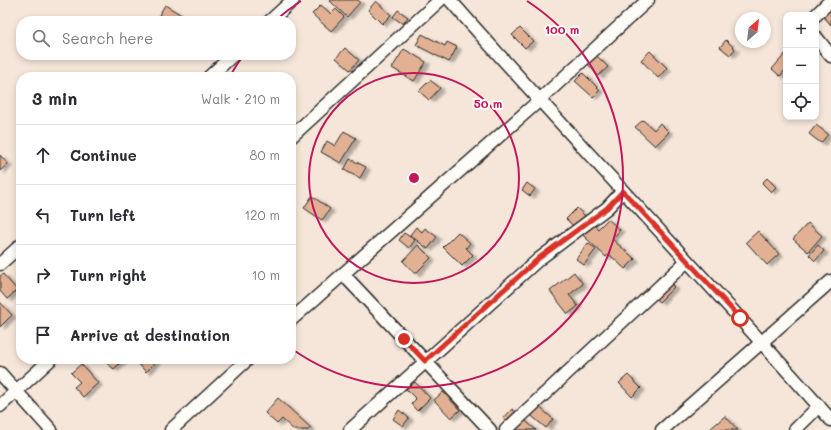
<!DOCTYPE html>
<html lang="en">
<head>
<meta charset="utf-8">
<style>
	:root { --surface:#fff; --page:#f2f2f3; --text:#2b2b33; --muted:#7c7c81; --line:#e1e1e2 }
	body { margin:0; font-family:Mali,sans-serif; background:var(--page); color:var(--text) }
	.controls { position:absolute; right:12px; top:12px; display:grid; overflow:hidden; border-radius:8px; box-shadow:0 2px 6px #0003 }
	.controls button { width:36px; height:36px; display:grid; place-items:center; padding:0; border:0; border-bottom:1px solid var(--line); background:var(--surface); color:var(--text); font:20px sans-serif }
	.compass { position:absolute; left:735px; top:12px; width:36px; height:36px; border-radius:50%; background:var(--surface); box-shadow:0 2px 6px #0003; rotate:28deg }
	.stop { position:absolute; width:12px; height:12px; margin:-9px; border:3px solid #d93025; border-radius:50%; background:#fff }
	.stop.end { background:#d93025; border-color:#fff; box-shadow:0 1px 4px #0008 }
	.list { margin:0; padding:0; list-style:none }
	h2 { display:flex; justify-content:space-between; align-items:center; height:52px; margin:0; padding:0 16px; font-size:17px }
	h2 small { font-size:13px; font-weight:400; color:var(--muted) }
	.list li { display:grid; grid-template-columns:26px 1fr auto; gap:12px; align-items:center; box-sizing:border-box; height:60px; padding:0 16px; border-top:1px solid var(--line) }
	.list b { display:block; font-size:15px; white-space:nowrap }
	.list em { font-size:13px; font-style:normal; color:var(--muted) }
	.icon { flex:none; width:22px; height:22px; fill:none; stroke:currentColor; stroke-width:2; stroke-linecap:round; stroke-linejoin:round }
	.map { position:relative; flex:none; width:831px; height:430px; overflow:hidden }
	.search { position:absolute; background:var(--surface); box-shadow:0 2px 6px #0003; left:16px; top:16px; width:280px; height:44px; display:flex; align-items:center; gap:10px; box-sizing:border-box; padding:0 14px; border-radius:16px; color:var(--muted); font-size:15px }
	.panel { position:absolute; background:var(--surface); box-shadow:0 2px 6px #0003; left:16px; top:72px; width:280px; height:292px; border-radius:16px }
	.map>svg:first-child { display:block }
	.building { fill:#e2b193; stroke:#2b2b2b; filter:url(#shadow) }
	.lines { fill:none; stroke-linecap:round; stroke-linejoin:round }
	.minor-casing { stroke:#2b2b2b; stroke-width:15 }
	.minor { stroke:#fdfcf7; stroke-width:12 }
	.route { stroke:#d93025; stroke-width:5 }
	.ring { fill:none; stroke:#c2185b; stroke-width:2 }
	.centre { fill:#c2185b; stroke:#fdfcf7; stroke-width:2 }
	.ring-label { font-size:12px; text-anchor:middle; font-weight:bold; fill:#c2185b; stroke:#fdfcf7; stroke-width:4; stroke-linejoin:round; paint-order:stroke }
</style>
</head>
<body>
<div class="map">
<svg width="831" height="430" viewBox="0 0 831 430">
	<defs>
		<filter id="shadow"><feDropShadow dx="4.5" dy="2.5" stdDeviation="1" flood-color="#0004"/></filter>
	</defs>
	<rect width="100%" height="100%" fill="#f5e6d9"/>
	<filter id="ink" filterUnits="userSpaceOnUse"><feTurbulence type="fractalNoise" baseFrequency=".025" numOctaves="2"/><feDisplacementMap in="SourceGraphic" scale="8" xChannelSelector="R" yChannelSelector="G"/><feConvolveMatrix kernelMatrix="1 2 1 2 8 2 1 2 1" color-interpolation-filters="sRGB"/></filter>
	<g filter="url(#ink)">
		<g class="building">
			<path d="M331 0H358L360 2 347 17 330 1Z"/>
			<path d="M376 1 391 15 382 24 368 10Z"/>
			<path d="M165 5 188 19 187 21H169L159 15Z"/>
			<path d="M321 5 331 14 336 9 344 17 331 31 312 14Z"/>
			<path d="M830 8 831 9V25L822 15Z"/>
			<path d="M398 10 408 17 403 24 393 17Z"/>
			<path d="M520 28 533 41 525 48 512 35Z"/>
			<path d="M422 34 445 46 447 42 457 47 449 62 416 45Z"/>
			<path d="M726 40 735 49 730 55 720 47Z"/>
			<path d="M345 48 359 60 350 70 336 58Z"/>
			<path d="M404 49 426 62 414 81 392 68Z"/>
			<path d="M650 51 667 68 658 78 641 60Z"/>
			<path d="M786 53V69L780 76 772 69Z"/>
			<path d="M597 56 608 67 598 76 588 64Z"/>
			<path d="M583 73 600 90 593 97 575 81Z"/>
			<path d="M430 80 440 88 429 100 419 91Z"/>
			<path d="M643 120 654 130 660 123 669 132 655 146 635 127Z"/>
			<path d="M816 125 828 134 821 143 809 134Z"/>
			<path d="M344 131 356 138 341 163 321 152 327 141 335 146Z"/>
			<path d="M0 155 8 164 0 171Z"/>
			<path d="M350 159 366 167 360 178 344 170Z"/>
			<path d="M767 178 776 187 771 192 762 183Z"/>
			<path d="M527 183 535 189 530 196 522 190Z"/>
			<path d="M312 196 330 209 322 220 304 208Z"/>
			<path d="M577 208 598 229 608 219 620 230 612 239 635 259 625 269 609 254 606 257 566 219Z"/>
			<path d="M808 223 822 236 808 252 793 239Z"/>
			<path d="M416 227 422 232 425 228 437 237 428 249 410 235Z"/>
			<path d="M758 231 779 254 767 265 746 242Z"/>
			<path d="M458 232 470 243 466 248 473 255 462 266 443 247Z"/>
			<path d="M404 233 415 240 409 248 399 240Z"/>
			<path d="M588 243 596 249 584 265 576 259Z"/>
			<path d="M418 245 431 258 415 274 403 261Z"/>
			<path d="M818 245 824 251 815 261 809 255Z"/>
			<path d="M574 272 583 284 569 295 578 306 568 314 550 291Z"/>
			<path d="M3 274 17 290 7 299 0 291V276Z"/>
			<path d="M661 275 674 287 659 302 647 291Z"/>
			<path d="M0 302 12 315 0 327Z"/>
			<path d="M106 359H124L114 369 104 361Z"/>
			<path d="M134 359H155L157 361 146 372Z"/>
			<path d="M81 364 98 383 83 397 74 387 80 382 71 373Z"/>
			<path d="M628 375 641 388 632 397 619 383Z"/>
			<path d="M415 382 430 398 417 411 411 404 416 399 406 389Z"/>
			<path d="M443 392 460 410 451 418 434 400Z"/>
			<path d="M278 398 311 428 308 430H294L282 419 277 424 265 413Z"/>
			<path d="M535 403 553 419 546 428 527 412Z"/>
			<path d="M512 409 536 430H515L503 419Z"/>
			<path d="M399 410 409 418 403 426 393 419Z"/>
			<path d="M725 416 738 430H712L710 429Z"/>
		</g>
		<g class="lines">
			<defs>
				<g id="minor">
					<path d="M450 0C575 142 706 278 831 420"/>
					<path d="M816 15 831 0"/>
					<path d="M270 21 293 0"/>
					<path d="M816 37 831 56"/>
					<path d="M209 77 233 55"/>
					<path d="M291 137 440 0"/>
					<path d="M0 264 21 245"/>
					<path d="M343 274 490 430"/>
					<path d="M291 320 533 106 648 0"/>
					<path d="M0 373 51 430"/>
					<path d="M0 406 51 359"/>
					<path d="M171 430 248 359"/>
					<path d="M350 430 539 259 607 208 623 191"/>
					<path d="M506 430 687 261"/>
					<path d="M662 430 831 281"/>
					<path d="M795 430 819 406"/>
				</g>
			</defs>
			<use href="#minor" class="minor-casing"/>
			<use href="#minor" class="minor"/>
		</g>
	</g>
	<g class="lines" filter="url(#ink)">
		<path class="route" d="M404 339 425 361 539 258 607 208 623 191 740 318"/>
	</g>
	<g class="ring">
		<circle cx="414" cy="178" r="105"/>
		<path d="M230 76A210 210 0 0 1 243 56M275 21A210 210 0 0 1 301 1M527 1A210 210 0 1 1 292 349"/>
	</g>
	<circle cx="414" cy="178" r="6" class="centre"/>
	<g class="ring-label">
		<text x="562" y="34">100 m</text>
		<text x="488" y="108">50 m</text>
	</g>
</svg>
<div class="controls">
<button>+</button>
<button>−</button>
<button><svg class="icon" aria-label="locate" viewBox="0 0 24 24"><circle cx="12" cy="12" r="6"/><path d="M12 2v4M12 18v4M2 12h4M18 12h4"/></svg></button>
</div>
<svg class="compass" viewBox="-18 -18 36 36"><path d="M0-13l5 13h-10z" fill="#e53935"/><path d="M0 13l5-13h-10z" fill="#7c7c81"/></svg>
<div class="stop" style="left:740px;top:318px"></div>
<div class="stop end" style="left:404px;top:339px"></div>
<div class="search"><svg class="icon" aria-label="search" viewBox="0 0 24 24"><circle cx="10" cy="10" r="6"/><path d="M15 15l6 6"/></svg>Search here</div>
<section class="panel">
<h2>3 min<small>Walk · 210 m</small></h2>
<ul class="list">
<li><svg class="icon" aria-label="ahead" viewBox="0 0 24 24"><path d="M12 20V5M6 11l6-6 6 6"/></svg><div><b>Continue</b></div><em>80 m</em></li>
<li><svg class="icon" aria-label="left" viewBox="0 0 24 24"><path d="M17 20v-9H6M10 6l-5 5 5 5"/></svg><div><b>Turn left</b></div><em>120 m</em></li>
<li><svg class="icon" aria-label="right" viewBox="0 0 24 24"><path d="M7 20v-9h11M14 6l5 5-5 5"/></svg><div><b>Turn right</b></div><em>10 m</em></li>
<li><svg class="icon" aria-label="arrive" viewBox="0 0 24 24"><path d="M6 21V4h12l-3 4 3 4H6"/></svg><div><b>Arrive at destination</b></div></li>
</ul>
</section>
</div>
</body>
</html>
